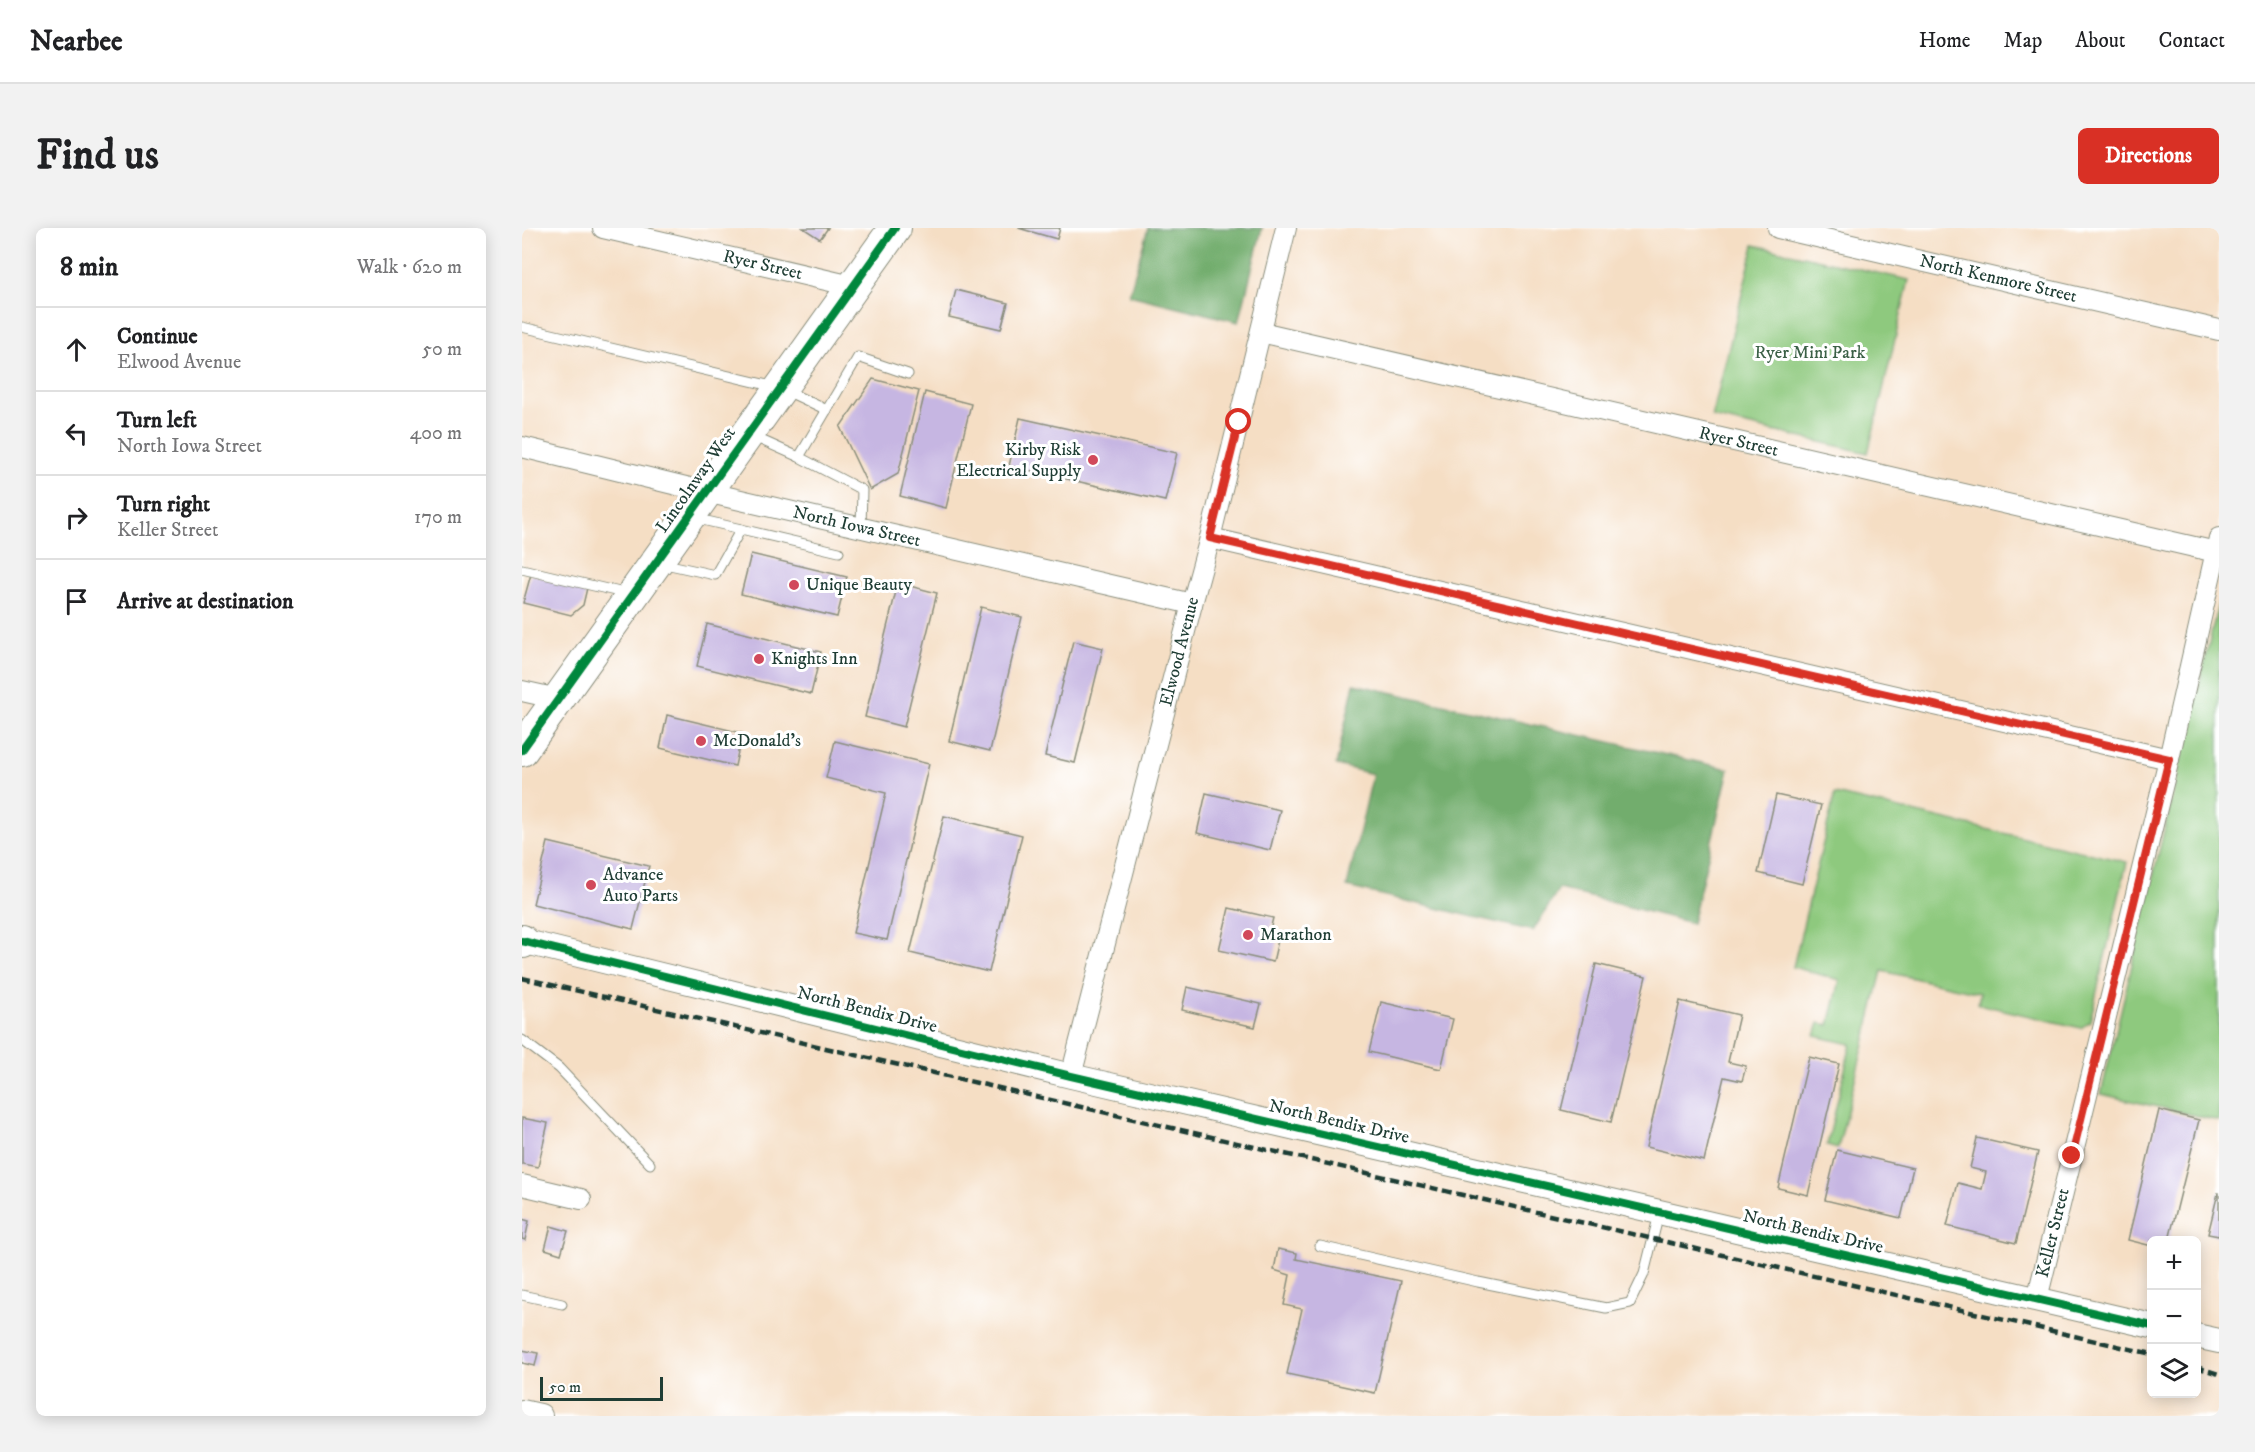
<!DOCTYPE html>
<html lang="en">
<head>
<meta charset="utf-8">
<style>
	:root { --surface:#fff; --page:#f2f2f2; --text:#202124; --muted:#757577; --line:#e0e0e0; --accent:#d93025 }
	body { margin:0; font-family:"IM FELL DW Pica",serif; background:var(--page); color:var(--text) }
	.controls { position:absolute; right:18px; bottom:18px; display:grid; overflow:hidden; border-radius:9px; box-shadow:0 3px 15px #0003 }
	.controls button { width:54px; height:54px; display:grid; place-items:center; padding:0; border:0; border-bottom:2px solid var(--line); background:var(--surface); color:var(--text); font:30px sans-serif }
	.scale { position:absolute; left:18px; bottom:15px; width:123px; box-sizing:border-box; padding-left:6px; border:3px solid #1f3d34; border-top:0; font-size:16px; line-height:21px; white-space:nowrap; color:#1f3d34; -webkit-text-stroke:4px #fff; paint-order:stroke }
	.stop { position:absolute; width:18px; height:18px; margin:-14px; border:4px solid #d93025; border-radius:50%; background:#fff }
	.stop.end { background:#d93025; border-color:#fff; box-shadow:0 2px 6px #0008 }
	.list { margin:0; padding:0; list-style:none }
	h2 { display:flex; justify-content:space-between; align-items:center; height:78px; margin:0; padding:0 24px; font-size:26px }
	h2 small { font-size:20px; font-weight:400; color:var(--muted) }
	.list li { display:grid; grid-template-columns:39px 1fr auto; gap:18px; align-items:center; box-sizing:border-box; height:84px; padding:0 24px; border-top:2px solid var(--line) }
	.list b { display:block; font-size:22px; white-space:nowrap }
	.list p { margin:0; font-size:20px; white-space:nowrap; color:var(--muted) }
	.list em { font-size:20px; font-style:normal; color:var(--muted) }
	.icon { flex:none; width:33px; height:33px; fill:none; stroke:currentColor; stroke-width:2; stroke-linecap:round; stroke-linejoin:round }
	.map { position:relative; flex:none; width:1697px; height:1188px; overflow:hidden; border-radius:9px }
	header { display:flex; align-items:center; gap:36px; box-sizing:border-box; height:84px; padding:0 30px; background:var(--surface); border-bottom:2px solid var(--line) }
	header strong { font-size:28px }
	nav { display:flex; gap:33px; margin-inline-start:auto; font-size:21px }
	.intro { display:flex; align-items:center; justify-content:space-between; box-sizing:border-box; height:144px; padding:0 36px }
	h1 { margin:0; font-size:42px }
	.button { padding:15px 27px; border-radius:9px; background:var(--accent); color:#fff; font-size:21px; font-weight:700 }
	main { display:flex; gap:36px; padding:0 36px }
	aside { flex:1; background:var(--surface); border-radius:9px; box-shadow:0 3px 15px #0003 }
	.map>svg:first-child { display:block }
	.green { fill:#8ec97e; stroke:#568359; stroke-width:1.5 }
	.forest { fill:#72ad6d; stroke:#487550; stroke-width:1.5 }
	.building { fill:#c6b6e2 }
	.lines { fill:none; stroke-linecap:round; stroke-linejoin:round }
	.service-casing { stroke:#8a8e7c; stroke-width:11 }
	.minor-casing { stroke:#8a8e7c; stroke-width:22 }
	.tertiary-casing { stroke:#8a8e7c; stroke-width:26 }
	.primary-casing { stroke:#8a8e7c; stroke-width:34 }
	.service { stroke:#fff; stroke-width:9 }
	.minor { stroke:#fff; stroke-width:20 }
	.tertiary { stroke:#fff; stroke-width:24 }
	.primary { stroke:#fff; stroke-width:32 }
	.rail { stroke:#1f3d34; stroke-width:4.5; stroke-dasharray:9 4.5; stroke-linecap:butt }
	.cycleway-casing { stroke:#fff; stroke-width:11 }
	.cycleway { stroke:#00873e; stroke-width:8 }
	.route { stroke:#d93025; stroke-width:8 }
	.poi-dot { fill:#d1495b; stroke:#fff; stroke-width:2 }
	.labels { text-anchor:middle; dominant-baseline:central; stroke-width:6; stroke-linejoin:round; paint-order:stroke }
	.street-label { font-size:18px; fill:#1f3d34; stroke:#fff }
	.park-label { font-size:18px; fill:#3b6046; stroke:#fff }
	.poi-label { font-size:18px; fill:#1f3d34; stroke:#fff; text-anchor:start }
</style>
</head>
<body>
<header>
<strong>Nearbee</strong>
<nav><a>Home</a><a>Map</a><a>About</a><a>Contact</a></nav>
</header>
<div class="intro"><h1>Find us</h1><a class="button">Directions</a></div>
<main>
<aside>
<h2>8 min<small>Walk · 620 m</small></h2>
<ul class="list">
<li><svg class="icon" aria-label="ahead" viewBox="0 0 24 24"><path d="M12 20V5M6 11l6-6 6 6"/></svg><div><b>Continue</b><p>Elwood Avenue</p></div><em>50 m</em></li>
<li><svg class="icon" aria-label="left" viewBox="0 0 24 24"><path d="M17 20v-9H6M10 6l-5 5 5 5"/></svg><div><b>Turn left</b><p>North Iowa Street</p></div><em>400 m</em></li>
<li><svg class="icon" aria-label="right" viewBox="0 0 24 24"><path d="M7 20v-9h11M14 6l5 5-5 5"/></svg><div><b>Turn right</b><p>Keller Street</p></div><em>170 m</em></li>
<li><svg class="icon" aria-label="arrive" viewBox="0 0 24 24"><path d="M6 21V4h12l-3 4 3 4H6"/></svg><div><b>Arrive at destination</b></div></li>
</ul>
</aside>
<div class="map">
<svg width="1697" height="1188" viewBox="0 0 1697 1188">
	<rect width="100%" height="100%" fill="#fff"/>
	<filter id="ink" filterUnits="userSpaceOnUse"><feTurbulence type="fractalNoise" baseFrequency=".0167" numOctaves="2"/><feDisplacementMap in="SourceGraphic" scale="12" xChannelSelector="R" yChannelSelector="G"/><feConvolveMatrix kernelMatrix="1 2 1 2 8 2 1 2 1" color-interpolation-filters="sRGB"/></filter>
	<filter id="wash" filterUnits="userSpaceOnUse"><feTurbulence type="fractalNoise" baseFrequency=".008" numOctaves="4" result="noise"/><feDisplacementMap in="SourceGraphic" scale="24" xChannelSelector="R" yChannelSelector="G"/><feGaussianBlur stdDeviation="1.35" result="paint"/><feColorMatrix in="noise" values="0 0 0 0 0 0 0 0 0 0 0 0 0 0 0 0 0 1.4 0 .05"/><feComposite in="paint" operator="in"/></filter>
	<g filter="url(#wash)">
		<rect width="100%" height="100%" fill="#f5dec4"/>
		<g class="green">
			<path d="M1232 17 1387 52 1346 225 1190 189Z"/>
			<path d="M1697 373V893L1579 866Z"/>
			<path d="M1313 566 1605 634 1568 793 1559 800 1456 776 1458 765 1360 743 1316 920 1305 917 1329 816 1293 808 1297 795 1307 797 1318 752 1271 739Z"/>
		</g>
		<g class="forest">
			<path d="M626 0H740L717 94 607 67Z"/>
			<path d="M832 456 1207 541 1170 695 1037 661 1011 703 825 659 851 546 814 537Z"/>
		</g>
		<g id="blocks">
			<g class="building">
				<path d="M281 0H306L298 11Z"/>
				<path d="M496 0H538L535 11Z"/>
				<path d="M434 62 486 75 479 101 427 89Z"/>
				<path d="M351 151 397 163 376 246 348 262 318 199Z"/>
				<path d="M403 164 449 176 424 280 378 268Z"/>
				<path d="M498 190 655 225 643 273 487 238Z"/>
				<path d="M229 326 325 349 315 389 219 366Z"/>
				<path d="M9 346 65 360 61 377 49 387 1 375Z"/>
				<path d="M376 355 415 365 382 499 343 489Z"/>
				<path d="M459 379 500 389 468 523 427 513Z"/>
				<path d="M185 396 299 424 289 466 175 438Z"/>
				<path d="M551 413 581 420 553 535 523 528Z"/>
				<path d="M145 487 220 505 213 538 138 520Z"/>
				<path d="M313 513 407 536 365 712 331 705 364 565 304 550Z"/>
				<path d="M684 565 758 582 748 622 675 605Z"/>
				<path d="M1254 567 1299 577 1280 656 1236 645Z"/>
				<path d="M422 588 500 607 467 744 388 725Z"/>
				<path d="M26 614 127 638 111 701 11 676Z"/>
				<path d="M707 680 751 690 747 706 757 708 751 734 697 722Z"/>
				<path d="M1074 736 1124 748 1089 894 1039 882Z"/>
				<path d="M665 759 739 776 733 799 660 782Z"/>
				<path d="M1158 773 1217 787 1206 834 1224 838 1220 853 1202 849 1182 933 1124 919Z"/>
				<path d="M859 774 931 791 919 841 847 824Z"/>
				<path d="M1287 829 1317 836 1286 967 1256 960Z"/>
				<path d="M1637 882 1677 892 1647 1012H1630V1018L1606 1012Z"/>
				<path d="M0 890 26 895 16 939 0 936Z"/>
				<path d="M1455 910 1516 924 1494 1015 1425 998 1436 955 1460 961 1464 944 1448 940Z"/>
				<path d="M1315 922 1391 940 1379 990 1303 972Z"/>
				<path d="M1696 965H1697V1008L1686 1006Z"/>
				<path d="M0 991 7 993 3 1012 0 1011Z"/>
				<path d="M29 998 46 1003 39 1026 23 1021Z"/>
				<path d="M756 1021 775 1025 774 1031 879 1053 853 1165 765 1146 780 1081 762 1077 768 1047 752 1042Z"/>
				<path d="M0 1122 16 1125 13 1138 0 1135Z"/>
			</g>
		</g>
	</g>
	<g filter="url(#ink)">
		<use href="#blocks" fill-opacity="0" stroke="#8a8e7c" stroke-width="1.5"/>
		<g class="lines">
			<defs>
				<g id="service">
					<path d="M0 99 258 160 305 182"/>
					<path d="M230 208 277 229"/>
					<path d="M172 290 219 301"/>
					<path d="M339 300 340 262 277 229 336 129 386 146"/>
					<path d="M139 335 193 347 219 301 317 324"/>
					<path d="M0 341 106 366"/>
					<path d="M0 812 37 840 128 936"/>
					<path d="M798 1018 956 1054 1084 1080 1108 1075 1122 1046 1137 986"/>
					<path d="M0 1067 40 1076"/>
				</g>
				<g id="minor">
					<path id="s1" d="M81 0 330 58"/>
					<path id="s2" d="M1256 0 1697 102"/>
					<path id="s3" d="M739 104 1694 324"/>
					<path id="s4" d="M0 219 184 264 670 376"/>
					<path d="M688 310 1647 531"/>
					<path d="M0 463 36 471"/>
					<path id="s5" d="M549 848 670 376 688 310 764 0"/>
					<path d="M0 957 59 971"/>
					<path id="s6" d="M1515 1071 1647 531 1697 310"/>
				</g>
				<g id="tertiary">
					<path d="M0 713 549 848 1630 1098"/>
					<path d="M1674 1108 1697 1113"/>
					<path d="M0 1184 18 1188"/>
				</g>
				<g id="primary">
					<path d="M0 522 373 0"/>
					<path d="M0 713 1 714"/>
				</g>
			</defs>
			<use href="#service" class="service-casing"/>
			<use href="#minor" class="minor-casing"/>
			<use href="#tertiary" class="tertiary-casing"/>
			<use href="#primary" class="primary-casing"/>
			<use href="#service" class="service"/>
			<use href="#minor" class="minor"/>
			<use href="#tertiary" class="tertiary"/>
			<use href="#primary" class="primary"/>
			<g class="rail">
				<path d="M0 750 1630 1126"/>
				<path d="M1674 1139 1697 1146"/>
			</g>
			<defs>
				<g id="cycleway">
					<path d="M0 522 373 0"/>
					<path d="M0 713 549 848 1630 1098"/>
				</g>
			</defs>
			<use href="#cycleway" class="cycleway-casing"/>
			<use href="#cycleway" class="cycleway"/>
		</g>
	</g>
	<g class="lines" filter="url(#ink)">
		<path class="route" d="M717 194 688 310 1647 531 1550 928"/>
	</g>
	<g class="poi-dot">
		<circle cx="571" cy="232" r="6"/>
		<circle cx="272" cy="357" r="6"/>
		<circle cx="237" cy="431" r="6"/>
		<circle cx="179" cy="513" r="6"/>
		<circle cx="69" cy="657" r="6"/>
		<circle cx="726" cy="707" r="6"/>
	</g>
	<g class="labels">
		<g class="street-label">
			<text stroke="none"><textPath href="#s1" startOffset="164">Ryer Street</textPath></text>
			<text stroke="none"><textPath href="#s2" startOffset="226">North Kenmore Street</textPath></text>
			<text stroke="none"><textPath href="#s3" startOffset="490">Ryer Street</textPath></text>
			<text transform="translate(174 252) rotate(-55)">Lincolnway West</text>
			<text stroke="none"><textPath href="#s4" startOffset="344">North Iowa Street</textPath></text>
			<text stroke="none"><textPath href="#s5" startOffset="438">Elwood Avenue</textPath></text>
			<text transform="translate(345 782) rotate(14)">North Bendix Drive</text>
			<text transform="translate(817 894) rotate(13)">North Bendix Drive</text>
			<text transform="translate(1291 1004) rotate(13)">North Bendix Drive</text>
			<text stroke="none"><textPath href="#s6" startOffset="68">Keller Street</textPath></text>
		</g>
		<g class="park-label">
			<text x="1288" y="125">Ryer Mini Park</text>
		</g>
		<g class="poi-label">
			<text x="559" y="222" text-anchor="end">Kirby Risk<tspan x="559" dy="21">Electrical Supply</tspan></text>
			<text x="284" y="357">Unique Beauty</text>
			<text x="249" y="431">Knights Inn</text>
			<text x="191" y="513">McDonald's</text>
			<text x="81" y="647">Advance<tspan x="81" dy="21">Auto Parts</tspan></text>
			<text x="738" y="707">Marathon</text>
		</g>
	</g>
</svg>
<div class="controls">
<button>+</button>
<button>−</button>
<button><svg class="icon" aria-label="layers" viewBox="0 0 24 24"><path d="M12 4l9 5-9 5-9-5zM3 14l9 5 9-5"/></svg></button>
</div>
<div class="scale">50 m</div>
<div class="stop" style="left:717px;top:194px"></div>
<div class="stop end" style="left:1550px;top:928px"></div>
</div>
</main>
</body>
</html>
